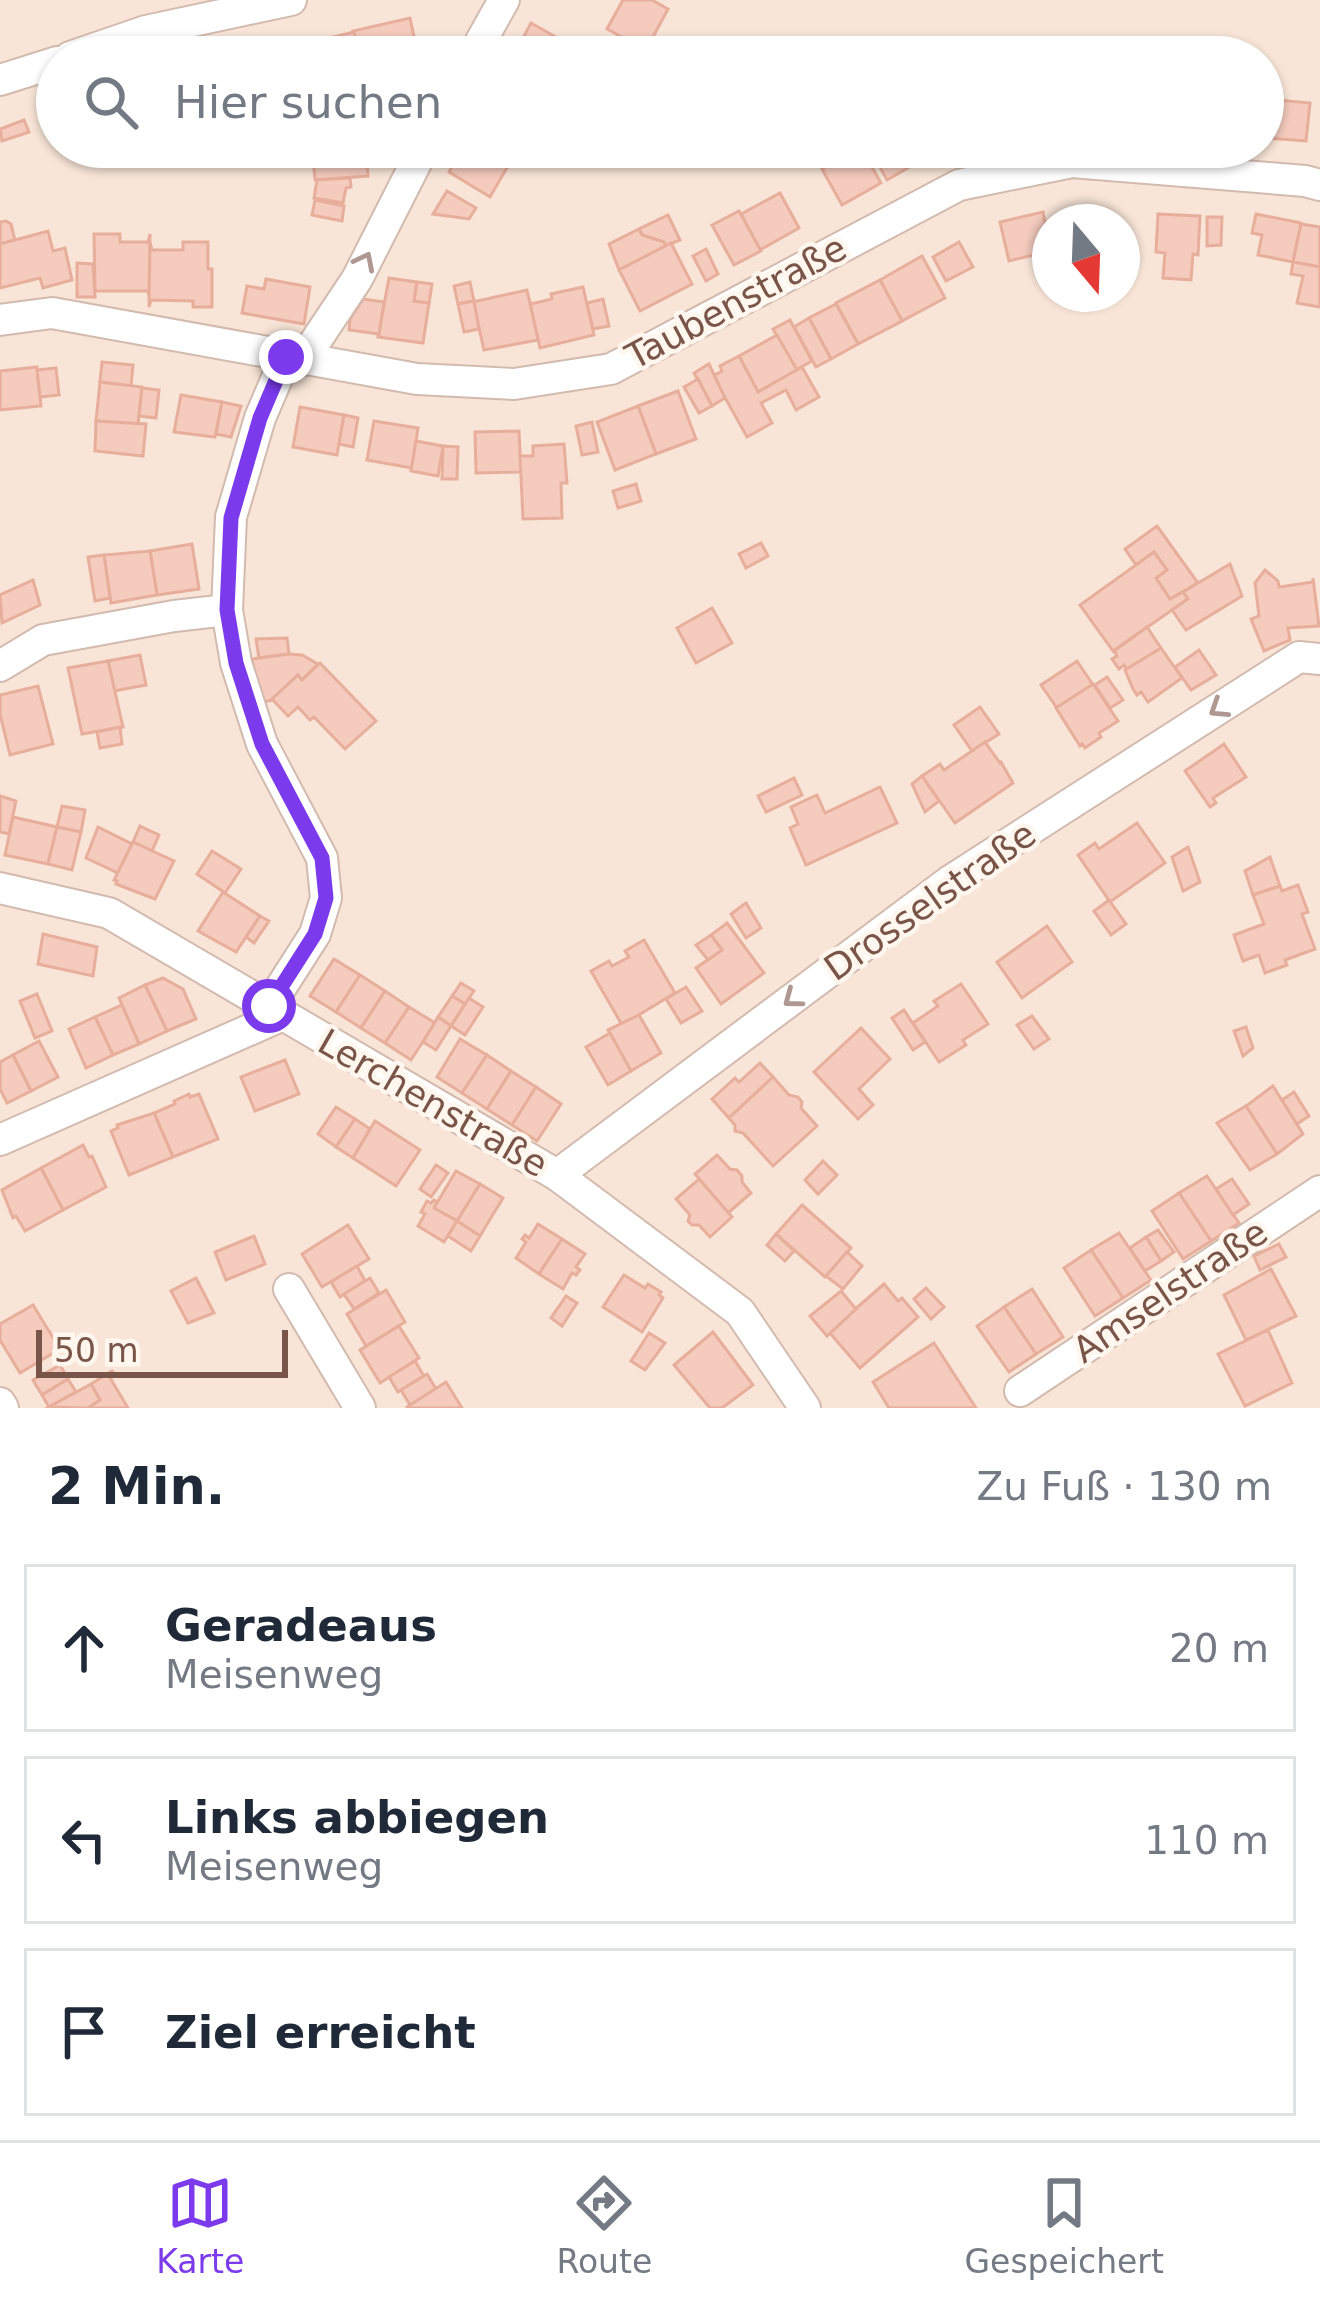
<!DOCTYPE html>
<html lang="de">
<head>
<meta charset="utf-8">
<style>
	:root { --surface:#fff; --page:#f2f2f3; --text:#1f2937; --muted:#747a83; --line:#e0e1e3; --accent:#7c3aed }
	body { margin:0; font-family:"DejaVu Sans",sans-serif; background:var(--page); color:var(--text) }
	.compass { position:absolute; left:1032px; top:204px; width:108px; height:108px; border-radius:50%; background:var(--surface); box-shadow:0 3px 9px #0004; rotate:161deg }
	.scale { position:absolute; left:36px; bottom:30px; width:252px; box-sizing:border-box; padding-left:12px; border:6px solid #795449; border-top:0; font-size:33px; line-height:42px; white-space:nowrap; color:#795449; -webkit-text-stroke:9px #fff6ee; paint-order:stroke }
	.stop { position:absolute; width:36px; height:36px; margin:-27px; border:9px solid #7c3aed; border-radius:50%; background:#fff }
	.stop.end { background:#7c3aed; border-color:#fff; box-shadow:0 3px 12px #0008 }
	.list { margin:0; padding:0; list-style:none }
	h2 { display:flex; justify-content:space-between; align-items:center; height:156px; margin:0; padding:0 48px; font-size:51px }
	h2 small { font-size:39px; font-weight:400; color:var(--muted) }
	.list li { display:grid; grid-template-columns:78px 1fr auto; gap:36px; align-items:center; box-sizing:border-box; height:168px; margin:0 24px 24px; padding:0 24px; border:3px solid var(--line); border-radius:0px }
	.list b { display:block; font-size:45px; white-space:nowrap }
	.list p { margin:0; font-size:39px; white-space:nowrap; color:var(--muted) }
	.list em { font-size:39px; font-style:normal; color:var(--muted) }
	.icon { flex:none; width:66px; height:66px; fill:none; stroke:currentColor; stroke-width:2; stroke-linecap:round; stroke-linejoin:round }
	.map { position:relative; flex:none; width:1320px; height:1408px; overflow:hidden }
	.search { position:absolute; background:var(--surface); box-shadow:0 3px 9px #0004; left:36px; right:36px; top:36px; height:132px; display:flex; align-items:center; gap:30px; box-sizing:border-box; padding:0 42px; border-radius:66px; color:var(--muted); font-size:45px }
	.sheet { height:732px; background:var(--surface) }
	nav { display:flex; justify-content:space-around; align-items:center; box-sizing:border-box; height:168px; border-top:3px solid var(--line); background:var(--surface); font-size:33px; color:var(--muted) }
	nav a { display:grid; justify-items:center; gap:6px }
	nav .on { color:var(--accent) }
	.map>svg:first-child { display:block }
	.residential { fill:#f8e5d7; fill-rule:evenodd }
	.building { fill:#f4cbbd; stroke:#e8ae9c; stroke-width:3 }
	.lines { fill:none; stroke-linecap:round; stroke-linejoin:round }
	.street-casing { stroke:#d3baae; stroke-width:34 }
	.street { stroke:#fff; stroke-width:30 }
	.oneway { stroke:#af9892 }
	.route { stroke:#7c3aed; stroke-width:15 }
	.labels { text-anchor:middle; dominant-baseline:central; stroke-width:9; stroke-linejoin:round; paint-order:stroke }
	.street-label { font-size:36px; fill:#795449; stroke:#fff6ee }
</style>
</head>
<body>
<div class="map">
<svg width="1320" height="1408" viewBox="0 0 1320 1408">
	<rect width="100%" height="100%" fill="#fdf1e7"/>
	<path class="residential" d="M0 0H1320V1408H0ZM57 57H1263V147H57ZM1050 222H1122V294H1050Z"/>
	<g class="building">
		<path d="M623 0H652L668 9 646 50 607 29Z"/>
		<path d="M410 18 415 41 410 42 413 57H360L353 31Z"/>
		<path d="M531 23 570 45 564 57H513Z"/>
		<path d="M354 32 360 57H329L324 39Z"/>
		<path d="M47 94 48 103 57 101V147Z"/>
		<path d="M1268 99 1310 103 1306 141 1265 138 1263 122H1266Z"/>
		<path d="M24 120 29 132 2 141 0 129Z"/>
		<path d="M312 147H366L368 176 315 180Z"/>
		<path d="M463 147H507L516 152 490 197 449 172Z"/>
		<path d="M869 147H904L913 165 887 180Z"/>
		<path d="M904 147H920L926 159 913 165Z"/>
		<path d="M861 148 881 183 842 205 822 169Z"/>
		<path d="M350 178 351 187 346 188 343 203 314 198 317 180Z"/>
		<path d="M447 191 476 208 469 219 433 214Z"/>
		<path d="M780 193 799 228 760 250 741 214Z"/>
		<path d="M315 200 344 206 342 221 312 215Z"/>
		<path d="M739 211 761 251 734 265 712 225Z"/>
		<path d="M1043 212 1050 251 1009 261 1000 222Z"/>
		<path d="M1158 214 1200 216 1198 255 1193 254 1191 280 1163 278 1165 253 1156 252Z"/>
		<path d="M1256 214 1301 223 1293 262 1258 255 1262 235 1252 233Z"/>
		<path d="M668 215 680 240 666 246 664 242 642 235 639 229Z"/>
		<path d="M1207 217H1222L1221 245 1207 246Z"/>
		<path d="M6 221 11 224 15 240 0 244V222Z"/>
		<path d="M1301 224 1320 227V267L1293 262Z"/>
		<path d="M639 229 642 235 664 242 666 246 619 270 609 244Z"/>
		<path d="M48 231 53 251 65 248 72 280 43 288 40 278 0 288V244Z"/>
		<path d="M94 234H120V242H148L150 234 149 297 148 291H95Z"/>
		<path d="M150 242 152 250H183V242H208V269H212V307H193V301L151 300 149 307Z"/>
		<path d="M959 242 973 267 946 281 933 257Z"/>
		<path d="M671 243 692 284 640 311 619 270Z"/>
		<path d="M706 249 718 274 706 281 693 256Z"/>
		<path d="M922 256 945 298 902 321 880 280Z"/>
		<path d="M1293 262 1320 267V307L1297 303 1303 276 1291 274Z"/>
		<path d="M77 263 93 264 95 297H77Z"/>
		<path d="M389 278 417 282 414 301 429 303 423 343 378 337Z"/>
		<path d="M266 279 310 287 304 324 242 313 247 286 264 289Z"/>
		<path d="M880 280 902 321 858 344 836 303Z"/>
		<path d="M417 282 432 284 429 303 414 301Z"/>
		<path d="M470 282 474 301 458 304 454 286Z"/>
		<path d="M583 287 594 335 540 348 529 299 531 304 552 299 551 294Z"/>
		<path d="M527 290 538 340 484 350 473 302Z"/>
		<path d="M363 299 384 302 379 334 349 330 350 319Z"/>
		<path d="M603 299 609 326 593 329 587 303Z"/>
		<path d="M474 301 479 329 464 332 458 304Z"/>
		<path d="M836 304 858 344 831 359 809 318Z"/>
		<path d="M809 318 831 359 816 367 794 327Z"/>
		<path d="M790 320 812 361 796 370 773 329Z"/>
		<path d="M777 335 797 370 758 392 739 356Z"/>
		<path d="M739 356 758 392 802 367 819 397 796 410 786 390 761 403 772 423 747 437 713 376 722 371 720 366Z"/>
		<path d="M102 362 133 365 131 386 100 382Z"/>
		<path d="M709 364 725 398 712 406 694 373Z"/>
		<path d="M37 367 41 406 0 410V371Z"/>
		<path d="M56 368 59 395 40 397 37 370Z"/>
		<path d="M698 379 712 406 699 413 684 387Z"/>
		<path d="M100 382 142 387 138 425 96 421Z"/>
		<path d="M142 388 159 390 156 418 139 416Z"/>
		<path d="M678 391 696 439 656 454 638 406Z"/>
		<path d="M181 395 222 402 215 437 174 432Z"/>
		<path d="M222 402 241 406 231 437 216 434Z"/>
		<path d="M638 406 656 454 615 470 597 422Z"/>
		<path d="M300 407 344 415 337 455 293 447Z"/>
		<path d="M344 415 358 418 353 447 339 444Z"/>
		<path d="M96 421 146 424 143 456 95 451Z"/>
		<path d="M374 421 418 428 412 468 367 460Z"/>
		<path d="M592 422 598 452 582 455 576 426Z"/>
		<path d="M519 431 521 472 476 473 475 432Z"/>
		<path d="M416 441 443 446 438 476 411 471Z"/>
		<path d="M564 444 567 483H561L562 518 523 519 520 456H533V446Z"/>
		<path d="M443 446 458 447 457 479H442Z"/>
		<path d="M636 484 641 501 618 508 613 491Z"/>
		<path d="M1157 526 1198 583 1170 599 1156 578 1167 570 1154 552 1136 565 1125 549Z"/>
		<path d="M761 543 768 556 746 568 739 554Z"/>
		<path d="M192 544 199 589 157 595 150 551Z"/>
		<path d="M150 551 157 595 111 603 104 555Z"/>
		<path d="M1154 552 1167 570 1156 578 1170 599 1183 592 1188 599 1113 651 1080 605Z"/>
		<path d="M104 555 110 598 95 601 88 557Z"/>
		<path d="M1230 564 1242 596 1186 630 1172 610 1188 599 1183 592Z"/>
		<path d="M1265 570 1278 581 1279 587 1313 582V578L1319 626 1288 628 1290 640 1264 651 1251 619 1259 616 1255 583Z"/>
		<path d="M33 580 40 605 2 623 0 595Z"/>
		<path d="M712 608 732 643 696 663 677 628Z"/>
		<path d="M1147 627 1161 648 1128 671 1124 665 1119 669 1112 659 1117 656 1114 651Z"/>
		<path d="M287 638 289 654 259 658 256 639Z"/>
		<path d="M1161 648 1182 678 1148 702 1141 692 1137 695 1133 689 1125 670Z"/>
		<path d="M1199 650 1216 675 1191 690 1175 667Z"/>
		<path d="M289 654 302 655 318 664 302 680 298 675 273 700 259 703 252 659Z"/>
		<path d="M140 655 146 685 114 691 108 661Z"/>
		<path d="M108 661 123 727 82 734 68 668Z"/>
		<path d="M1077 661 1093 685 1057 708 1041 685Z"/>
		<path d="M320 663 376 721 345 749 314 717 310 720 298 707 288 716 272 699 298 675 302 680Z"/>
		<path d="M1107 677 1123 700 1110 708 1095 685Z"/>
		<path d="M1093 684 1118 721 1099 733 1101 737 1085 748 1082 744 1080 746 1056 708Z"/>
		<path d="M38 686 53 744 10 755 0 714V695Z"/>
		<path d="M980 707 999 734 972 751 954 725Z"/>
		<path d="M120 727 122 744 100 748 97 732Z"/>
		<path d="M985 742 1000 763 1001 762 1013 783 955 823 922 776 940 764 944 770Z"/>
		<path d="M1224 744 1246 777 1213 798 1216 803 1210 807 1185 771Z"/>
		<path d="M922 776 939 801 925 812 912 784Z"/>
		<path d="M794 778 802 795 766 812 758 796Z"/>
		<path d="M880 787 897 823 806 865 790 828 798 824 791 807 817 795 825 813Z"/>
		<path d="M0 796 16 801 9 834 0 832Z"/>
		<path d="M62 806 85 810 81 832 57 827Z"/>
		<path d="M13 817 57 827 48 864 5 855Z"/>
		<path d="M1137 823 1165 863 1110 902 1078 855 1095 843 1099 849Z"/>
		<path d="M140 826 159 835 152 851 133 842Z"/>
		<path d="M57 827 81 832 72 870 48 864Z"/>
		<path d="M98 827 132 844 118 873 86 858Z"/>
		<path d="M133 842 174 861 155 899 116 884 117 881 114 880Z"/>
		<path d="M1188 847 1200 882 1183 891 1172 857Z"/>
		<path d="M212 851 241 869 225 893 197 874Z"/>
		<path d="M1270 857 1280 886 1253 895 1245 871Z"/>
		<path d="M1298 885 1308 912 1302 914 1315 949 1285 960 1287 965 1265 973 1259 955 1243 961 1234 935 1264 924 1253 895 1280 886 1282 891Z"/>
		<path d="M223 892 260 916 236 952 198 931Z"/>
		<path d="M1109 900 1126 924 1111 935 1094 911Z"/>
		<path d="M746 903 761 928 746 938 731 914Z"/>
		<path d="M260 916 269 921 254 943 246 937Z"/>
		<path d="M727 923 764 973 721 1004 696 968 722 950 711 935Z"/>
		<path d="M1047 926 1072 962 1022 998 997 962Z"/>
		<path d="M43 934 97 947 93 976 38 964Z"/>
		<path d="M711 935 722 950 708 960 696 945Z"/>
		<path d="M644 940 675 993 622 1025 591 971 609 961 612 966 629 957 625 951Z"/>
		<path d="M334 959 360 975 336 1012 310 996Z"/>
		<path d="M360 975 385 991 361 1028 336 1012Z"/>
		<path d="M163 978 183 989 196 1019 167 1031 145 985Z"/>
		<path d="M461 983 474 991 465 1004 452 996Z"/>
		<path d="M961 984 988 1024 963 1040 966 1045 939 1062 913 1023 938 1006 934 1001Z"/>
		<path d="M145 985 167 1031 139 1044 119 998Z"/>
		<path d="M686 987 702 1011 681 1023 666 999Z"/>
		<path d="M385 991 409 1007 385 1043 361 1028Z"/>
		<path d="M37 994 52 1031 35 1038 20 1001Z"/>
		<path d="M452 996 465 1004 451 1026 438 1017Z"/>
		<path d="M469 998 483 1007 465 1035 451 1026Z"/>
		<path d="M122 1005 139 1044 113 1055 95 1017Z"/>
		<path d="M409 1007 435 1023 411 1060 385 1043Z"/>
		<path d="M904 1010 925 1042 913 1050 892 1018Z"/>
		<path d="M639 1015 661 1053 631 1071 608 1030Z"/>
		<path d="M1032 1016 1049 1039 1034 1049 1017 1025Z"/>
		<path d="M95 1017 113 1055 86 1068 69 1029Z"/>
		<path d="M438 1017 451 1026 436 1050 423 1042Z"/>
		<path d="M1246 1027 1253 1048 1243 1056 1234 1031Z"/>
		<path d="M861 1028 890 1059 859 1089 873 1105 858 1119 814 1072Z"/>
		<path d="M610 1033 631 1071 608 1085 586 1047Z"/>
		<path d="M460 1039 487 1055 462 1093 437 1077Z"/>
		<path d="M39 1041 58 1077 31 1091 13 1055Z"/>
		<path d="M13 1055 31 1091 7 1103 0 1089V1062Z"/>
		<path d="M487 1055 511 1071 487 1109 462 1093Z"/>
		<path d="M285 1060 299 1094 255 1111 241 1077Z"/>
		<path d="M760 1063 773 1077 729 1118 712 1099 735 1078 739 1082Z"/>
		<path d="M511 1071 536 1087 512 1125 487 1109Z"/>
		<path d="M773 1077 789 1095 798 1097 802 1102 801 1108 817 1126 773 1166 743 1133 735 1131V1125L729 1118Z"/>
		<path d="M1273 1086 1303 1134 1277 1154 1246 1106Z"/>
		<path d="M536 1087 561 1104 537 1141 512 1125Z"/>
		<path d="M1294 1092 1309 1116 1297 1124 1282 1100Z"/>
		<path d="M189 1094 190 1097 199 1094 218 1139 173 1157 154 1113 175 1104 174 1101Z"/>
		<path d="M1246 1106 1277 1154 1250 1170 1217 1123Z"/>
		<path d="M336 1107 355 1119 336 1147 318 1134Z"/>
		<path d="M154 1113 173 1157 129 1175 111 1131 118 1128 117 1125Z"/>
		<path d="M355 1119 370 1129 353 1158 336 1147Z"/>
		<path d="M375 1121 420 1150 396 1186 353 1158Z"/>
		<path d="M83 1145 89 1157 92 1156 106 1187 63 1210 41 1168Z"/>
		<path d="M717 1155 730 1169 737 1170 742 1176V1182L751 1193 728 1213 695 1174Z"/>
		<path d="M823 1161 837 1175 818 1194 805 1180Z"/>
		<path d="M436 1165 448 1173 431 1197 420 1189Z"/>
		<path d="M41 1168 63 1210 25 1231 16 1216 13 1218 2 1190Z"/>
		<path d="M456 1171 480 1184 457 1221 434 1208Z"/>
		<path d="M1207 1176 1239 1223 1211 1241 1179 1193Z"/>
		<path d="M699 1179 732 1217 710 1237 699 1225H692L688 1221 690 1215 676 1199Z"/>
		<path d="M1232 1179 1249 1204 1233 1215 1216 1189Z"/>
		<path d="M480 1184 503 1198 480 1236 457 1221Z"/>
		<path d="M1179 1193 1211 1241 1183 1259 1152 1211Z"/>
		<path d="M434 1200 437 1202 434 1208 457 1221 444 1242 418 1226 425 1214 421 1212 427 1201 431 1203Z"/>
		<path d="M802 1205 851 1248 825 1277 776 1234Z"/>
		<path d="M457 1221 480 1236 471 1251 448 1236Z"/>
		<path d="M538 1224 562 1239 539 1274 516 1258 526 1242 522 1239 525 1235 529 1238Z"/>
		<path d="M348 1225 369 1259 322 1287 302 1254Z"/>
		<path d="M1158 1230 1174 1252 1161 1261 1146 1237Z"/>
		<path d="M1119 1233 1151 1280 1123 1298 1091 1250Z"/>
		<path d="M776 1234 794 1251 785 1261 767 1245Z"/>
		<path d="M254 1236 265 1264 226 1280 215 1252Z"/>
		<path d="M1146 1237 1161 1261 1145 1271 1130 1248Z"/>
		<path d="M562 1239 585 1254 576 1267 580 1270 576 1275 572 1273 563 1289 539 1274Z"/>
		<path d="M1279 1244 1286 1257 1260 1270 1254 1256Z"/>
		<path d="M1091 1250 1123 1298 1095 1316 1064 1268Z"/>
		<path d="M847 1252 862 1266 843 1289 826 1276Z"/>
		<path d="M357 1266 365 1281 340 1297 331 1282Z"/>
		<path d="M1271 1269 1296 1316 1246 1340 1224 1295Z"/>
		<path d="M624 1275 645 1288 648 1284 661 1292 659 1295 663 1298 642 1332 603 1307Z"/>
		<path d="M196 1278 214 1313 188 1323 171 1291Z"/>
		<path d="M370 1278 379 1293 354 1309 344 1294Z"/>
		<path d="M884 1284 898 1301 902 1298 918 1317 860 1368 829 1332Z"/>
		<path d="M926 1288 944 1307 931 1319 914 1299Z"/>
		<path d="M1032 1289 1063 1337 1036 1354 1004 1307Z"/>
		<path d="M386 1290 405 1322 366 1346 347 1314Z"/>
		<path d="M841 1291 856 1309 827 1336 810 1316Z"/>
		<path d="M566 1296 577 1303 562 1326 551 1318Z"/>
		<path d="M33 1305 60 1349 20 1373 0 1340V1324Z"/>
		<path d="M1004 1307 1036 1354 1009 1372 977 1326Z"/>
		<path d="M399 1326 419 1358 380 1383 360 1350Z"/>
		<path d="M1268 1330 1292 1383 1245 1406 1218 1354Z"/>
		<path d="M713 1332 753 1385 722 1408H710L674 1365Z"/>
		<path d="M649 1333 665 1343 645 1370 631 1361Z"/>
		<path d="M934 1343 976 1408H889L873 1382Z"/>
		<path d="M415 1361 424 1376 398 1392 389 1377Z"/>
		<path d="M60 1365 68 1379 42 1395 33 1380Z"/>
		<path d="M112 1371 114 1373 109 1376 128 1408H88L100 1400 91 1384Z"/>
		<path d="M427 1374 436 1389 410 1405 401 1390Z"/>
		<path d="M68 1379 76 1392 49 1407 42 1395Z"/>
		<path d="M446 1382 462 1408H407V1407Z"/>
		<path d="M91 1384 100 1400 88 1408 49 1407Z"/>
	</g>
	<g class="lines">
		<defs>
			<g id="street">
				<path d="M70 57 146 31 291 0"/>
				<path d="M472 57 504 0"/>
				<path d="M0 80 57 62"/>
				<path d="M0 320 52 313 417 379 514 384 611 369 959 185 1072 162 1305 181 1320 185"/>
				<path d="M303 360 357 279 424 147"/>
				<path d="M0 666 43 640 174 616 227 610"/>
				<path d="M0 888 109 913 557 1175 740 1312 805 1408"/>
				<path d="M269 1006 315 934 326 898 322 858 262 744 236 663 227 610 231 517 260 418 286 357"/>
				<path d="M0 1140 283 1015"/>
				<path d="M557 1175 950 881 1299 657 1320 659"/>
				<path d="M289 1289 360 1408"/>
				<path d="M1020 1391 1320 1191"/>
				<path d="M0 1403 3 1408"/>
			</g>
		</defs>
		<use href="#street" class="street-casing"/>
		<use href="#street" class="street"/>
	</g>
	<defs><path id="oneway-chevron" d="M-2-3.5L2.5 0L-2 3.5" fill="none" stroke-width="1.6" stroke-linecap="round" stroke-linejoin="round" transform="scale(3)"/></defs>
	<g class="oneway">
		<use href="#oneway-chevron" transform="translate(365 261) rotate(-63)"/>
		<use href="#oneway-chevron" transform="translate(1218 709) rotate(147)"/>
		<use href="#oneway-chevron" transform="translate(792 999) rotate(143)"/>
	</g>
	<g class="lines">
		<path class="route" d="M269 1006 315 934 326 898 322 858 262 744 236 663 227 610 231 518 260 418 286 357"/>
	</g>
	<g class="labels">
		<g class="street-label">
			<text transform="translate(736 302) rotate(-28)">Taubenstraße</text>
			<text transform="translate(930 901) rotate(-35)">Drosselstraße</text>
			<text transform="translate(433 1103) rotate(30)">Lerchenstraße</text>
			<text transform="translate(1170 1291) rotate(-34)">Amselstraße</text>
		</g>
	</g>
</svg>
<svg class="compass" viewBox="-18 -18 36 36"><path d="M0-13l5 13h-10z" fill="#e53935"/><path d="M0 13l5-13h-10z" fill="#747a83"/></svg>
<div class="scale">50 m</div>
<div class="stop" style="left:269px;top:1006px"></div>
<div class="stop end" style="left:286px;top:357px"></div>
<div class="search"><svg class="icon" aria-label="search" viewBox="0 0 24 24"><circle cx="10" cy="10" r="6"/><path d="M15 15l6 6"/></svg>Hier suchen</div>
</div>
<section class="sheet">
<h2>2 Min.<small>Zu Fuß · 130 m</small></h2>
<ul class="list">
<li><svg class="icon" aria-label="ahead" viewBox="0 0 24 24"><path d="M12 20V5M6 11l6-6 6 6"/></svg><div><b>Geradeaus</b><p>Meisenweg</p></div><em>20 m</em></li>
<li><svg class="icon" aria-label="left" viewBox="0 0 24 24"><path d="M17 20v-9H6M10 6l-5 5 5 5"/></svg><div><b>Links abbiegen</b><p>Meisenweg</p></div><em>110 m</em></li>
<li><svg class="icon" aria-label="arrive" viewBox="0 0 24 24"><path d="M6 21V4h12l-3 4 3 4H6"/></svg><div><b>Ziel erreicht</b></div></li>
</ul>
</section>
<nav>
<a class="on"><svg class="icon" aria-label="map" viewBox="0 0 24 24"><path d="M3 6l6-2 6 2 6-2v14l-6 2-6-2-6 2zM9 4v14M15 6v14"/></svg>Karte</a>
<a><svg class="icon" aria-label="directions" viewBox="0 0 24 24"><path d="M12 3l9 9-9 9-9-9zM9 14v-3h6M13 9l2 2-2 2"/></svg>Route</a>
<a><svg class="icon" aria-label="saved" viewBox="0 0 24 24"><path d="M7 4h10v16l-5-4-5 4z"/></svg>Gespeichert</a>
</nav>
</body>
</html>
